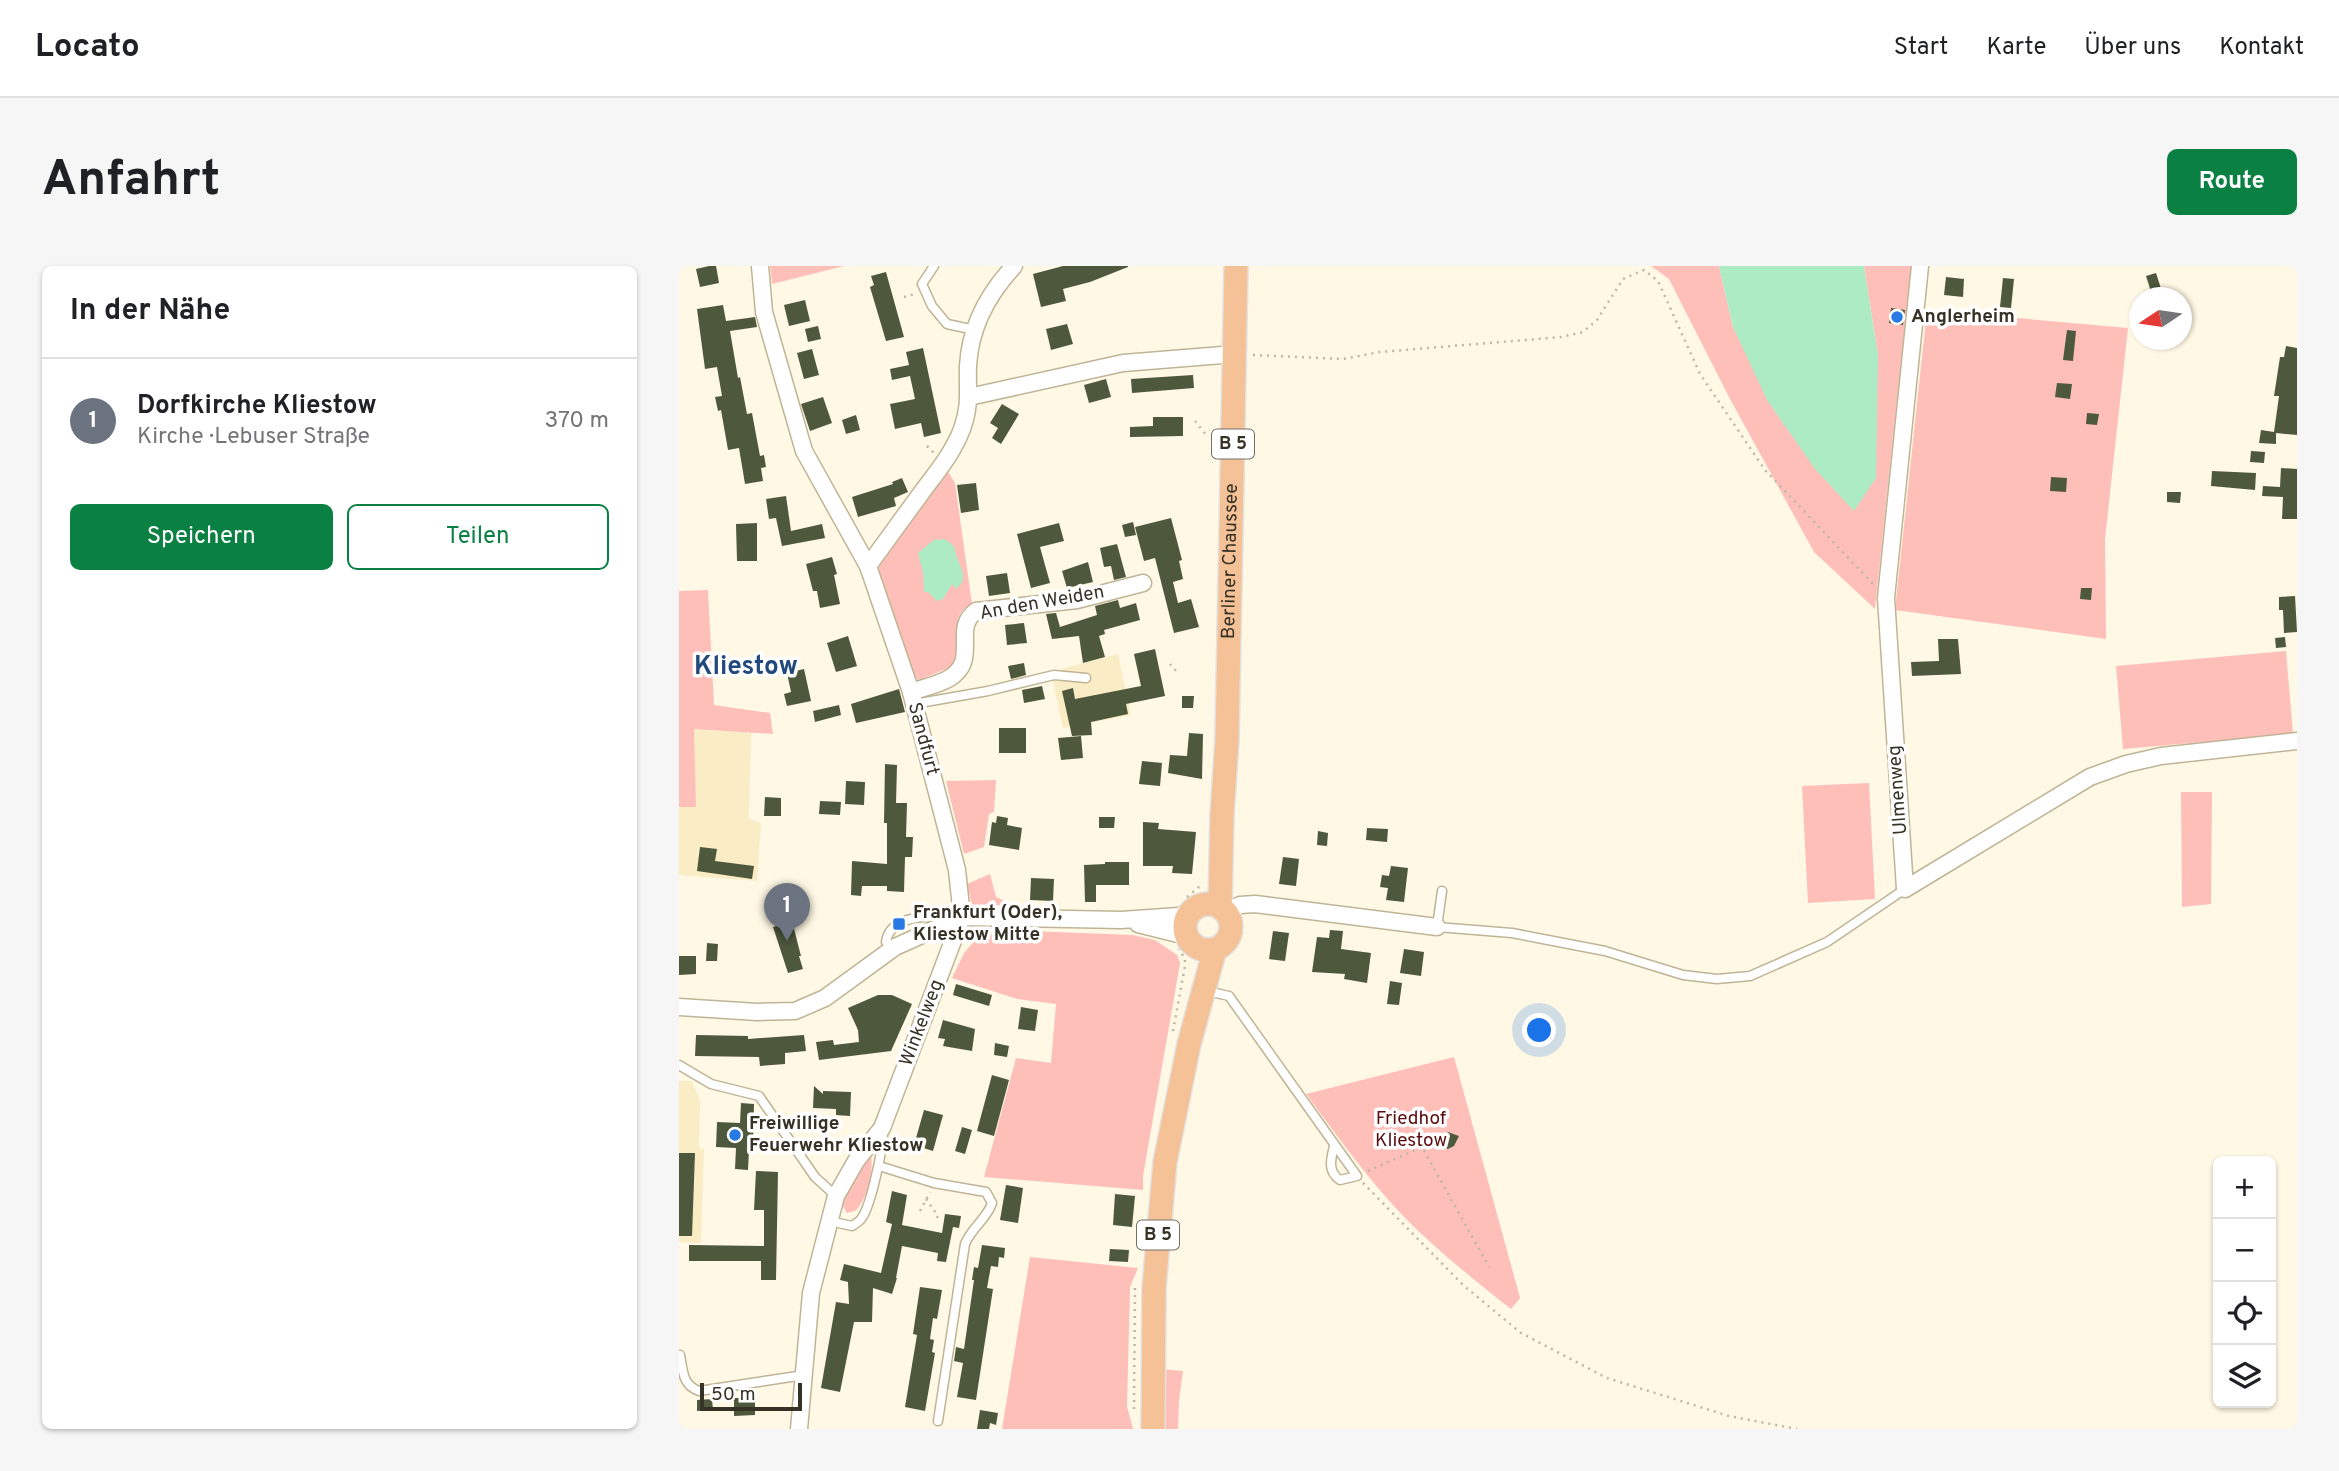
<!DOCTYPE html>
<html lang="de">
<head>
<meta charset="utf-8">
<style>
	:root { --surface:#fff; --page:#f6f6f6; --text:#202124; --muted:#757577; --line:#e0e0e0; --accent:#0b8043 }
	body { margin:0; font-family:Overpass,sans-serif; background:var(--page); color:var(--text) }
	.controls { position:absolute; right:21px; bottom:21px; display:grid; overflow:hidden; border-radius:10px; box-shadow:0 2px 5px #0004 }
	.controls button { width:63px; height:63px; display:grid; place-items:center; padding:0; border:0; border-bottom:2px solid var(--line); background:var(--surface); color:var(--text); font:35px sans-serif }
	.compass { position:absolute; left:1450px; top:21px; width:63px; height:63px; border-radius:50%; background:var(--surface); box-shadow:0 2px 5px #0004; rotate:257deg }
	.scale { position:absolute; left:21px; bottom:18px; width:102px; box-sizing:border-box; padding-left:7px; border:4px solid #363226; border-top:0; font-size:19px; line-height:24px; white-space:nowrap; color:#363226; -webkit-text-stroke:5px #fff; paint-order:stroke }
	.you { position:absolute; left:861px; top:765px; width:24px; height:24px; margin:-18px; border:5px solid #fff; border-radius:50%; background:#1a73e8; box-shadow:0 0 0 10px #1a73e833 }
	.badge { display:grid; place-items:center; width:46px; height:46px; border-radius:50%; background:var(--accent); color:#fff; font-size:23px; font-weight:700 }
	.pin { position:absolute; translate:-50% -58px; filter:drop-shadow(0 2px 4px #0008) }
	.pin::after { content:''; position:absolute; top:37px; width:24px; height:21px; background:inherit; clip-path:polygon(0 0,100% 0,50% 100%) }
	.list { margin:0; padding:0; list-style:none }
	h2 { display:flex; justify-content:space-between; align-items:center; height:91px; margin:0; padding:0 28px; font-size:30px }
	h2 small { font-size:23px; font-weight:400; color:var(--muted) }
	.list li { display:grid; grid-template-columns:46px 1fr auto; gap:21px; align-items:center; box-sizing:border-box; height:126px; padding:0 28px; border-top:2px solid var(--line) }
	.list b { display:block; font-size:26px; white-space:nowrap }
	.list p { margin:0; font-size:23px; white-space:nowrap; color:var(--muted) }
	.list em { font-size:23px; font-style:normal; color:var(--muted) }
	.actions { display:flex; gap:14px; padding:21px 28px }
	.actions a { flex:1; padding:16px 0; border:2px solid var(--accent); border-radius:10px; text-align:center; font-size:24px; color:var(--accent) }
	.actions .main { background:var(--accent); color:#fff }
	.icon { flex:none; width:38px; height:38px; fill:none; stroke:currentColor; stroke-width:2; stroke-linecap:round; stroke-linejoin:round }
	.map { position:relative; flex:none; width:1618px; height:1163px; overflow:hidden; border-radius:10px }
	header { display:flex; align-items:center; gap:42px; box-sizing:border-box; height:98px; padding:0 35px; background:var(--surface); border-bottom:2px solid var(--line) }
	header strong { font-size:33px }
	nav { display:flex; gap:38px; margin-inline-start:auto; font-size:24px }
	.intro { display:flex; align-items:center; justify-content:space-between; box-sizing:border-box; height:168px; padding:0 42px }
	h1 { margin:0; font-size:49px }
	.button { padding:18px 32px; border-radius:10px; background:var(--accent); color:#fff; font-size:24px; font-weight:700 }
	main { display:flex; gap:42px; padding:0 42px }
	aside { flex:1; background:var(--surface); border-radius:10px; box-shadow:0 2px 5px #0004 }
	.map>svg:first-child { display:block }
	.built { fill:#faecc4 }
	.green { fill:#ffbfb9 }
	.water { fill:#adebc5 }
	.building { fill:#4e583d }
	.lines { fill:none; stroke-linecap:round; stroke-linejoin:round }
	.service-casing { stroke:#bfb495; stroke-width:11 }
	.minor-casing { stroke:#bfb495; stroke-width:19 }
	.primary-casing { stroke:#e3e2e1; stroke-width:26 }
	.path { stroke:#bcb6a5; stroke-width:2.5; stroke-dasharray:2 5; stroke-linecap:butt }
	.service { stroke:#fff; stroke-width:8 }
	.minor { stroke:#fff; stroke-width:16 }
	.primary { stroke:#f5c298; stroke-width:23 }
	.poi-dot { fill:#2879e4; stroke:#fff; stroke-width:2.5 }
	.labels { text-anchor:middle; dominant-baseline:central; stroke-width:7; stroke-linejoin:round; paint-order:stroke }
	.shield { fill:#fff; stroke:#727067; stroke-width:2 }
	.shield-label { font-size:18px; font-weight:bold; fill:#363226 }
	.poi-label { font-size:19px; font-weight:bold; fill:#363226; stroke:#fff; text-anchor:start }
	.street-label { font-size:19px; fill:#363226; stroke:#fff }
	.park-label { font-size:19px; fill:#5a0b0f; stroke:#fff }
	.district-label { font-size:26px; font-weight:bold; fill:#22497e; stroke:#fff }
</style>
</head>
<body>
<header>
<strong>Locato</strong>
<nav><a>Start</a><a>Karte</a><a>Über uns</a><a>Kontakt</a></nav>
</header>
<div class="intro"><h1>Anfahrt</h1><a class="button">Route</a></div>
<main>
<aside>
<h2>In der Nähe<small></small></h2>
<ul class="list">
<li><span class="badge" style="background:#6b7280">1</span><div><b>Dorfkirche Kliestow</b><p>Kirche · Lebuser Straße</p></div><em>370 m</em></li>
</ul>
<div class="actions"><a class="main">Speichern</a><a>Teilen</a></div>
</aside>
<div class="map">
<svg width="1618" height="1163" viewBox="0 0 1618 1163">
	<rect width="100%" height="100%" fill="#fff8e5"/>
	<g class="built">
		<path d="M439 388 452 449 384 462 372 406Z"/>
		<path d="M14 463 72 467 70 553 82 557 78 615 0 609V541L17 540Z"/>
		<path d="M0 815H13L21 835 20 882 25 883 22 977 0 976Z"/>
	</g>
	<g class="green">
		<path d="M91 0H165L93 18Z"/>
		<path d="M972 0H1040L1054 61 1199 90 1185 0H1232L1196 343 1135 286 1051 133 990 13Z"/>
		<path d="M1248 44 1449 62 1426 273 1427 373 1216 344Z"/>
		<path d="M267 206 270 207 276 217 293 338C267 348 285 381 272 401L240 414 236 412 233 405 199 309 200 301 224 264Z"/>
		<path d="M29 324 35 439 91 447 94 468 15 463 17 541H0V325Z"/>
		<path d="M1607 385 1614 468 1444 483 1437 400Z"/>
		<path d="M317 514 315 546 310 548 305 581 285 588 267 515Z"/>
		<path d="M1190 517 1196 633 1129 637 1123 520Z"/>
		<path d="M1502 526H1533L1532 638 1503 641Z"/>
		<path d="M311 608 317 631 336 640 293 639 288 618Z"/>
		<path d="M327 664 454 669 476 674 498 689 501 697 464 910V924L305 911 337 792 372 797 377 738 338 733 273 712 285 687 298 672Z"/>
		<path d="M775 791 841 1032 832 1043C795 1014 758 984 725 951 689 913 658 870 627 828Z"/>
		<path d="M192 889C195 904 188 934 176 945L168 947 163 939 166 925Z"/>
		<path d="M351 991 459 1002 451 1021 448 1140 454 1163H323Z"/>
		<path d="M483 1103 504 1105 500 1134 499 1163H483Z"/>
	</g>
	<g class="water">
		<path d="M1040 0H1185L1199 90 1197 212 1175 245 1136 203 1088 134 1054 61Z"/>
		<path d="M265 273C278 279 275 285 280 297 285 308 287 314 277 323L273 318 264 333 258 335 249 326H245L244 306 239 287 255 274Z"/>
	</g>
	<g class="building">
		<path d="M30 0H37L40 17 21 21 17 3Z"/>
		<path d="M384 0H449V1L411 16 384 23 387 35 362 41 354 8Z"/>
		<path d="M207 6 225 71 207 75 191 21 195 19 192 10Z"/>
		<path d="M1477 7 1485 32H1474L1467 10Z"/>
		<path d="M1267 11 1285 13 1284 31 1265 29Z"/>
		<path d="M1324 12 1335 13 1332 42 1321 41Z"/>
		<path d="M126 34 131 55 110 60 105 39Z"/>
		<path d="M44 39 47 55 76 51 78 61 51 65 59 112 61 111 68 148 73 147 81 190 85 189 87 201 82 202 84 215 66 218 60 182 49 184 42 144 39 145 36 131 43 130 38 101 26 103 18 43Z"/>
		<path d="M1212 42 1226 44 1224 59 1210 57Z"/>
		<path d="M388 58 394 78 372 84 367 63Z"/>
		<path d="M139 60 142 73 129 76 126 63Z"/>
		<path d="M1388 64 1397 65 1394 95 1384 94Z"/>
		<path d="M1607 80 1618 82V169L1597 167V178L1580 177 1582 164 1595 166 1600 130H1595L1601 91H1605Z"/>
		<path d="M244 82 262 167 245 171 242 157 216 163 211 138 236 133 231 110 213 114 211 103 230 99 227 86Z"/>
		<path d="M133 83 140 109 125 113 118 87Z"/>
		<path d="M514 109 515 122 453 127 452 113Z"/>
		<path d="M427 113 432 131 410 137 405 119Z"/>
		<path d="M1378 117 1393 118 1391 133 1376 131Z"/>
		<path d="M144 131 153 157 131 165 122 138Z"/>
		<path d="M323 138 340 148 322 178 313 172 319 162 311 157Z"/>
		<path d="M1408 147 1420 148 1418 159 1407 158Z"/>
		<path d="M177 149 181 164 167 168 163 154Z"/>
		<path d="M474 151H504V170L451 171V161L474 160Z"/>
		<path d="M1572 185 1586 186 1585 197 1571 196Z"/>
		<path d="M1602 202 1618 203V253H1603L1604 231 1583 230 1584 220 1601 221Z"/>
		<path d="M1533 205 1577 207 1576 224 1532 220Z"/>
		<path d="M1372 211 1388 212 1387 226 1371 225Z"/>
		<path d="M223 212 229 226 215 232 217 240 179 251 173 231 214 218 213 216Z"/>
		<path d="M297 217 300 244 282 247 278 219Z"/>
		<path d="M1488 226H1502L1501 237 1488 236Z"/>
		<path d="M107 230 112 265 143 258 146 272 103 280 97 252 90 253 87 233Z"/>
		<path d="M492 252 503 294 500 295 504 313 494 316 499 337 512 333 520 361 495 367 476 292 465 295 456 261Z"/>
		<path d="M454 256 457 269 446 271 443 259Z"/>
		<path d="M78 257V295H58L57 258Z"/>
		<path d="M380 257 385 275 361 281 371 317 352 322 338 268Z"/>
		<path d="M438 278 447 311 435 314 432 300 425 301 421 282Z"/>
		<path d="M153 291 158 308 155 309 161 338 141 342 138 325H134L127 298Z"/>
		<path d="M409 296 414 316 388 322 383 305Z"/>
		<path d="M328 307 331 327 310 330 307 310Z"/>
		<path d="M1402 322H1413L1412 334 1401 333Z"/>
		<path d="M1616 330 1618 366 1605 367 1604 344H1600V331Z"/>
		<path d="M439 334 441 342 457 337 461 354 425 364 426 368 420 370 426 391 404 397 400 370 373 373 367 348 377 347 381 361 418 349 416 340Z"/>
		<path d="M345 357 348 377 328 379 326 359Z"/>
		<path d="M169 370 178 400 157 406 148 377Z"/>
		<path d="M1606 371 1607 381 1597 382 1596 372Z"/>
		<path d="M1259 373H1279L1282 408 1233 410 1232 396 1260 395Z"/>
		<path d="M476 383 486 430 447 438 449 448 412 456 413 469 393 470 383 425 394 422 396 433 462 420 455 388Z"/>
		<path d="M345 397 347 409 332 413 329 400Z"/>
		<path d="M125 403 132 435 108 440 105 428 112 426 108 407Z"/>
		<path d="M363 420 366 433 345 437 343 424Z"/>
		<path d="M220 423 226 446 177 457 172 438Z"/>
		<path d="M503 430H515L514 442H503Z"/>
		<path d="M160 439 162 449 136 456 134 445Z"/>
		<rect x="320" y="462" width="27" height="25"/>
		<path d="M510 467 524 468 523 513 489 507 491 489 508 490Z"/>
		<path d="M402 470 404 492 382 494 379 472Z"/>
		<path d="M463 495 483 497 481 520 460 518Z"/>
		<path d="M206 498 218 499 217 537H228L227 571H234L233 591H226L225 626 208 625V620H183L182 630 172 629 173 595 208 598V557H205Z"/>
		<path d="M167 515 186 516 185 539 166 538Z"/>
		<path d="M86 531 102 532V550H85Z"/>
		<path d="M141 535 162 536 161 549 140 548Z"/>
		<path d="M318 550 329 552 328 559 343 562 340 584 310 579 313 556 317 557Z"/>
		<path d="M420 551H436L435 562H420Z"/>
		<path d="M464 556 480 557 479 563 517 566 513 608 493 607 494 600H464Z"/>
		<path d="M688 562 709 563 708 576 687 574Z"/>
		<path d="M639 565 649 567 648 580 638 579Z"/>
		<path d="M21 581 38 583 36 595 75 600 73 613 18 605Z"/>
		<path d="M604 591 620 593 617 620 600 618Z"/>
		<path d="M426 596H450V619H417V636H406L405 599 426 598Z"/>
		<path d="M712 600 729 602 725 636 707 634 709 622 701 621 703 609 710 610Z"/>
		<path d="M352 612 375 613 374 635 351 634Z"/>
		<path d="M113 655 122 690H120L124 703 109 707 94 661Z"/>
		<path d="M651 664 664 665 662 683 692 687 688 717 665 713 666 708 633 706 638 671 650 672Z"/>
		<path d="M594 665 610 667 606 695 590 693Z"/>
		<path d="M28 677 39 678 38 695H27Z"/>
		<path d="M725 683 745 686 742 710 721 707Z"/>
		<path d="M0 690H17V708L0 709Z"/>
		<path d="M711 715 723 717 720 739 708 738Z"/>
		<path d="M277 718 313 729 310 740 274 729Z"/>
		<path d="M199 729H213L233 738 212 785 140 794 137 776 154 774 155 779 180 776 179 764 169 742Z"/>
		<path d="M342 741 359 744 356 765 339 763Z"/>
		<path d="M264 754 296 763 293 785 264 780 266 773 259 772Z"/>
		<path d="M17 769 69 770V773L125 769 127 785 106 787V798L81 800 80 791 16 790Z"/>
		<path d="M316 777 330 780 328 791 315 789Z"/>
		<path d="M313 809 330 814 315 870 298 865Z"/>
		<path d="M135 820 144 828V825L172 826 171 850 157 849V843L134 842Z"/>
		<path d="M62 837 75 838 74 883H70L69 904 56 903 57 882 37 881 38 856 61 857Z"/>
		<path d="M245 844 264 849 254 885 235 879Z"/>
		<path d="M283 861 293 864 286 888 276 885Z"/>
		<path d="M769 866 780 870 775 880 769 883 764 881 761 875 763 870Z"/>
		<path d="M0 887H16L13 970H0Z"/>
		<path d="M77 905 99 906 97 1014H82V995H10V979L85 980V944H75Z"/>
		<path d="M327 919 344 922 339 957 321 954Z"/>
		<path d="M213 925 228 929 223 959 263 967 266 948 282 950 280 962 274 961 267 996 258 995 259 987 223 980 217 1012H218L213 1028 194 1022 193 1056H175L161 1126 142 1122 157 1036 170 1038 169 1016 161 1014 165 998 202 1007 213 958 207 956Z"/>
		<path d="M436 928 456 930 453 961 434 959Z"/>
		<path d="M303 979 326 982 325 992 320 991 319 1001 312 1000 308 1022 314 1023 297 1134 278 1131 284 1097 275 1095 277 1081 285 1083 295 1014H293L295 1001 299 1002Z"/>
		<path d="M431 983 450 984 449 996 430 995Z"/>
		<path d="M241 1021 263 1024 258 1053 254 1052 251 1073 255 1074 253 1086 256 1087 246 1145 226 1141 238 1069 234 1068Z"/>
		<path d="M55 1132H76V1149L55 1150Z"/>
		<path d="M33 1133 34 1144 18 1145V1134Z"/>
		<path d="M301 1144 319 1147 317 1159 311 1157 310 1163H298Z"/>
	</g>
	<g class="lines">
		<defs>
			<g id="service">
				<path d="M255 0 243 18 253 40 268 58 296 64"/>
				<path d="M235 438 309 425 375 409 407 412"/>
				<path d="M763 625 758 661 833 667 926 685 1004 709 1038 713 1071 710 1148 676 1226 623"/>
				<path d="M216 681 207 676C211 647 256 650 277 651"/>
				<path d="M528 725 550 730 678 910 661 914C648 905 652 893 655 880"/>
				<path d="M0 799 32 818 80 830 136 911 157 930"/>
				<path d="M200 900 255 917 307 926 313 937C308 953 292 962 286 978L259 1155"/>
				<path d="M150 955 173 960C176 958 180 956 182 953 192 941 204 882 204 866"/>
				<path d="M1 1089C4 1104 3 1119 20 1125L125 1109"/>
			</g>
			<g id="minor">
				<path d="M81 0 85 46 125 185 189 300 232 426 278 604 283 651 203 862 177 895 157 930 132 1027 120 1163"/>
				<path d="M1241 0 1207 332 1226 623 1411 511 1447 498 1482 490 1618 475"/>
				<path d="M290 131 444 97 556 88"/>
				<path d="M189 300C207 275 225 251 243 226 257 207 274 187 283 163 292 138 288 125 289 100 291 61 309 28 335 0"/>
				<path d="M232 426C243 422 258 419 269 413 302 394 272 363 297 345L398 334 464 317"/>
				<path d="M546 646 561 639 576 638 758 661"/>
				<path d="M459 658 507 670"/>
				<path d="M0 741 78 746 116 745 146 732 216 681 283 651 442 654 500 650 512 645"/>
			</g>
			<g id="primary">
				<circle cx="529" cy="661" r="23"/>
				<path id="s1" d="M541 641 543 549 548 474 557 0"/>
				<path d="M474 1163 475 1022 486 896 510 778 536 683"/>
			</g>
		</defs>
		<use href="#service" class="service-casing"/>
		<use href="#minor" class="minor-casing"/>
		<use href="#primary" class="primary-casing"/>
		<g class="path">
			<path d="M225 31 236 28"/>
			<path d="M574 89 664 93 701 86 882 71 904 66 918 54 944 13 965 4 979 15 1021 108 1086 204 1195 319"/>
			<path d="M516 155 527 169"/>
			<path d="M248 180 255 187"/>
			<path d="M491 398 499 407"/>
			<path d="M508 631 521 620 522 616"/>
			<path d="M494 765 506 700V693L500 683"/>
			<path d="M689 905 743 881 810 1001"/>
			<path d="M684 917 784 1019 842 1067 928 1112 1050 1150 1118 1163"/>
			<path d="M247 933 259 950 256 956"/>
			<path d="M241 945 251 926"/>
			<path d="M455 1143 456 1020"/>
		</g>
		<use href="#service" class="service"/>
		<use href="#minor" class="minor"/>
		<use href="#primary" class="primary"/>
	</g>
	<g class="poi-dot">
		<circle cx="1218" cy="51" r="7"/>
		<rect x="213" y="651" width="14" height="14" rx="3.5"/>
		<circle cx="56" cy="869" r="7"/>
	</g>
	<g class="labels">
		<g class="shield">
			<rect x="533" y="163.5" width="42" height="29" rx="5"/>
			<rect x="458" y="954.5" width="42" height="29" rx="5"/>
		</g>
		<g class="shield-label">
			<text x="554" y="178">B 5</text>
			<text x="479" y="969">B 5</text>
		</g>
		<g class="poi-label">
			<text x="1232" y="51">Anglerheim</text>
			<text x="234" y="647">Frankfurt (Oder),<tspan x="234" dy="22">Kliestow Mitte</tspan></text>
			<text x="70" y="858">Freiwillige<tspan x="70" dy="22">Feuerwehr Kliestow</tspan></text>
		</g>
		<g class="street-label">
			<text stroke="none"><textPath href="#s1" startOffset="346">Berliner Chaussee</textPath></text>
			<text transform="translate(363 337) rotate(-10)">An den Weiden</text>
			<text transform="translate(244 473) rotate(75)">Sandfurt</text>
			<text transform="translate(1219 524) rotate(-94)">Ulmenweg</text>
			<text transform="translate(243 757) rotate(-69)">Winkelweg</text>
		</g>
		<g class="park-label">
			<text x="732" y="853">Friedhof<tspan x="732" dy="22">Kliestow</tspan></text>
		</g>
		<g class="district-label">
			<text x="67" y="401">Kliestow</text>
		</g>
	</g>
</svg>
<div class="controls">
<button>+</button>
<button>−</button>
<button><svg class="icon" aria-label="locate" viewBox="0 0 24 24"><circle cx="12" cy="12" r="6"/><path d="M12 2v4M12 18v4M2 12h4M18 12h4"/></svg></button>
<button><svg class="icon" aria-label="layers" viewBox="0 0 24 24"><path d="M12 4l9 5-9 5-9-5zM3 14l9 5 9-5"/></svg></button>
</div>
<svg class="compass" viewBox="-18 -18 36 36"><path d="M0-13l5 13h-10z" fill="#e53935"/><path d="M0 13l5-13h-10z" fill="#757577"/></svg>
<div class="scale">50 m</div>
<div class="you"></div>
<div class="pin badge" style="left:108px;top:675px;background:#6b7280">1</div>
</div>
</main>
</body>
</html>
